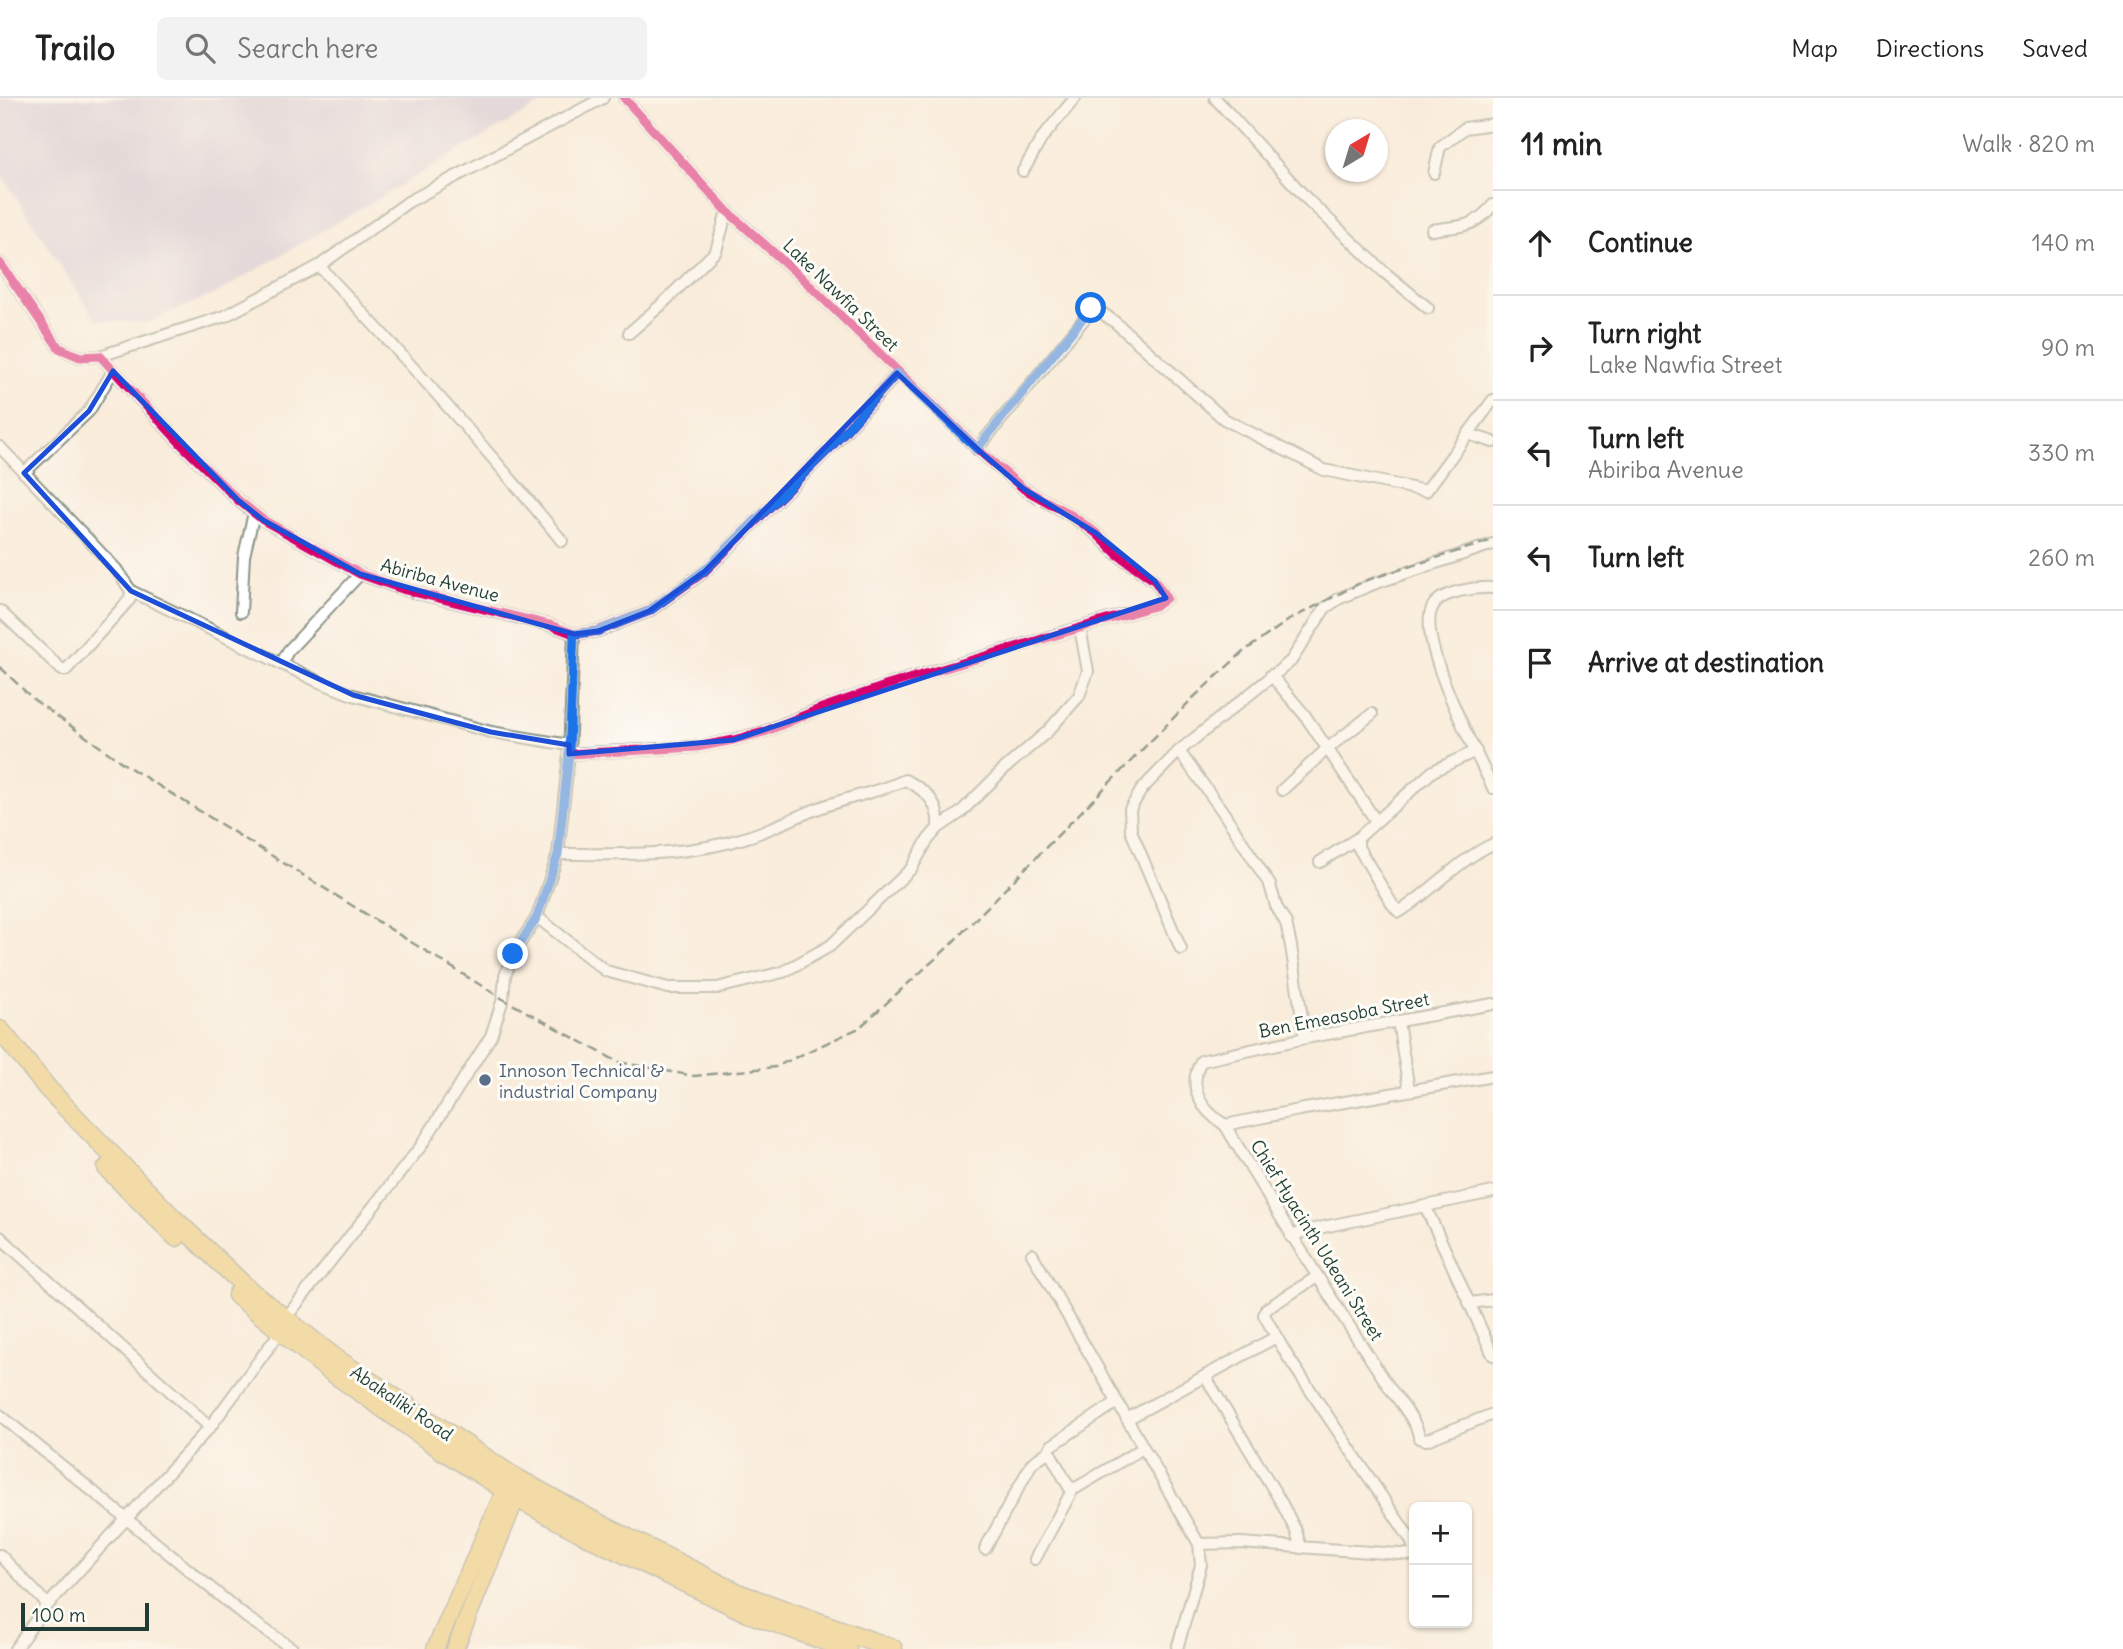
<!DOCTYPE html>
<html lang="en">
<head>
<meta charset="utf-8">
<style>
	:root { --surface:#fff; --page:#f2f2f2; --text:#222; --muted:#767676; --line:#e0e0e0 }
	body { margin:0; font-family:Delius,sans-serif; background:var(--page); color:var(--text) }
	.controls { position:absolute; right:21px; bottom:21px; display:grid; overflow:hidden; border-radius:10px; box-shadow:0 2px 5px #0004 }
	.controls button { width:63px; height:63px; display:grid; place-items:center; padding:0; border:0; border-bottom:2px solid var(--line); background:var(--surface); color:var(--text); font:35px sans-serif }
	.compass { position:absolute; left:1325px; top:21px; width:63px; height:63px; border-radius:50%; background:var(--surface); box-shadow:0 2px 5px #0004; rotate:38deg }
	.scale { position:absolute; left:21px; bottom:18px; width:128px; box-sizing:border-box; padding-left:7px; border:4px solid #1f3d34; border-top:0; font-size:19px; line-height:24px; white-space:nowrap; color:#1f3d34; -webkit-text-stroke:5px #fdfcf7; paint-order:stroke }
	.stop { position:absolute; width:21px; height:21px; margin:-16px; border:5px solid #1a73e8; border-radius:50%; background:#fff }
	.stop.end { background:#1a73e8; border-color:#fff; box-shadow:0 2px 7px #0008 }
	.list { margin:0; padding:0; list-style:none }
	h2 { display:flex; justify-content:space-between; align-items:center; height:91px; margin:0; padding:0 28px; font-size:30px }
	h2 small { font-size:23px; font-weight:400; color:var(--muted) }
	.list li { display:grid; grid-template-columns:46px 1fr auto; gap:21px; align-items:center; box-sizing:border-box; height:105px; padding:0 28px; border-top:2px solid var(--line) }
	.list b { display:block; font-size:26px; white-space:nowrap }
	.list p { margin:0; font-size:23px; white-space:nowrap; color:var(--muted) }
	.list em { font-size:23px; font-style:normal; color:var(--muted) }
	.icon { flex:none; width:38px; height:38px; fill:none; stroke:currentColor; stroke-width:2; stroke-linecap:round; stroke-linejoin:round }
	.map { position:relative; flex:none; width:1493px; height:1551px; overflow:hidden }
	header { display:flex; align-items:center; gap:42px; box-sizing:border-box; height:98px; padding:0 35px; background:var(--surface); border-bottom:2px solid var(--line) }
	header strong { font-size:33px }
	nav { display:flex; gap:38px; margin-inline-start:auto; font-size:24px }
	.search { width:490px; height:63px; background:var(--page); display:flex; align-items:center; gap:18px; box-sizing:border-box; padding:0 24px; border-radius:10px; color:var(--muted); font-size:26px }
	main { display:flex }
	aside { flex:1; background:var(--surface) }
	.map>svg:first-child { display:block }
	.industrial { fill:#cbbfd5 }
	.lines { fill:none; stroke-linecap:round; stroke-linejoin:round }
	.minor-casing { stroke:#8c9488; stroke-width:14 }
	.primary-casing { stroke:#8c9488; stroke-width:19 }
	.trunk-casing { stroke:#8c9488; stroke-width:21 }
	.minor { stroke:#fff; stroke-width:10 }
	.primary { stroke:#ecc569; stroke-width:16 }
	.trunk { stroke:#ecc569; stroke-width:18 }
	.rail { stroke:#1f3d34; stroke-width:2.5; stroke-dasharray:10 5; stroke-linecap:butt }
	.cycleway-casing { stroke:#fdfcf7; stroke-width:13 }
	.cycleway { stroke:#d6006c; stroke-width:9 }
	.route { stroke:#1a73e8; stroke-width:9 }
	.marked { fill:none; stroke:#1d4ed8; stroke-width:5; stroke-linejoin:round }
	.service-dot { fill:#5c6f8a; stroke:#fdfcf7; stroke-width:2.5 }
	.labels { text-anchor:middle; dominant-baseline:central; stroke-width:6; stroke-linejoin:round; paint-order:stroke }
	.street-label { font-size:18px; fill:#1f3d34; stroke:#fdfcf7 }
	.service-label { font-size:18px; fill:#4e5e75; stroke:#fdfcf7; text-anchor:start }
</style>
</head>
<body>
<header>
<strong>Trailo</strong>
<div class="search"><svg class="icon" aria-label="search" viewBox="0 0 24 24"><circle cx="10" cy="10" r="6"/><path d="M15 15l6 6"/></svg>Search here</div>
<nav><a>Map</a><a>Directions</a><a>Saved</a></nav>
</header>
<main>
<div class="map">
<svg width="1493" height="1551" viewBox="0 0 1493 1551">
	<rect width="100%" height="100%" fill="#fdfcf7"/>
	<filter id="ink" filterUnits="userSpaceOnUse"><feTurbulence type="fractalNoise" baseFrequency=".0143" numOctaves="2"/><feDisplacementMap in="SourceGraphic" scale="14" xChannelSelector="R" yChannelSelector="G"/><feConvolveMatrix kernelMatrix="1 2 1 2 8 2 1 2 1" color-interpolation-filters="sRGB"/></filter>
	<filter id="wash" filterUnits="userSpaceOnUse"><feTurbulence type="fractalNoise" baseFrequency=".00686" numOctaves="4" result="noise"/><feDisplacementMap in="SourceGraphic" scale="28" xChannelSelector="R" yChannelSelector="G"/><feGaussianBlur stdDeviation="1.57" result="paint"/><feColorMatrix in="noise" values="0 0 0 0 0 0 0 0 0 0 0 0 0 0 0 0 0 1.4 0 .05"/><feComposite in="paint" operator="in"/></filter>
	<g filter="url(#wash)">
		<rect width="100%" height="100%" fill="#f9ecdb"/>
		<path class="industrial" d="M0 0H550L215 196 146 225 96 222 0 75Z"/>
	</g>
	<g filter="url(#ink)">
		<g class="lines">
			<defs>
				<g id="minor">
					<path d="M1215 0 1308 102 1384 174 1428 210"/>
					<path d="M1023 73 1042 40 1075 0"/>
					<path d="M1434 75 1440 49 1465 30 1493 26"/>
					<path d="M1432 132C1461 127 1472 132 1493 107"/>
					<path d="M0 165 59 250 80 259 100 258 182 347 238 402 263 422 360 476 405 492 550 527 574 536 598 533 649 513 705 473 831 349 897 275"/>
					<path d="M319 168C403 257 485 348 562 443"/>
					<path d="M629 235 661 207 716 153 727 113"/>
					<path d="M100 258 225 218 319 168 408 104 603 0"/>
					<path d="M1468 336 1493 344"/>
					<path d="M0 349 116 471 131 493 130 501 66 572H62L0 513"/>
					<path d="M977 351 1094 209 1116 225 1224 321 1324 372 1426 393 1493 302"/>
					<path d="M24 375 89 313 113 273"/>
					<path d="M1493 490C1476 489 1442 493 1433 508 1414 540 1477 656 1493 690"/>
					<path d="M131 493 317 583 353 597 491 634 569 647"/>
					<path d="M241 514 244 458 254 415"/>
					<path d="M281 566 288 553 360 476"/>
					<path d="M1271 577 1304 616 1376 723"/>
					<path d="M1179 653 1223 714 1270 787 1276 808 1286 825 1291 848 1305 940"/>
					<path d="M569 656 697 649 733 642 764 634 822 610 888 587 1157 507 1166 500 1155 483 1117 456 1096 435 1071 417 1024 391 983 356 802 180 727 113 624 0"/>
					<path d="M1282 692 1328 650 1372 616"/>
					<path d="M1358 740V749L1392 806 1399 814C1431 794 1458 762 1493 746"/>
					<path d="M558 756C619 756 685 759 744 740 775 731 803 714 834 705 858 697 881 693 905 682 926 692 940 705 938 730"/>
					<path d="M1320 764 1358 740 1433 673 1476 653"/>
					<path d="M537 819 606 873 668 890H717L783 874 830 848 911 771 927 743 938 730 960 715 1004 671 1048 633 1079 598 1088 573 1080 530"/>
					<path d="M1181 851 1131 733 1130 711 1142 691 1179 653 1291 563 1325 510 1340 500 1376 485 1493 446"/>
					<path d="M1493 906 1305 940 1201 963C1187 990 1201 1012 1225 1027 1277 1115 1331 1201 1387 1286 1396 1300 1419 1325 1419 1340L1426 1342 1493 1316"/>
					<path d="M1398 924 1409 992"/>
					<path d="M1225 1027 1299 1012 1493 978"/>
					<path d="M1426 1110 1493 1257"/>
					<path d="M0 1139 210 1329"/>
					<path d="M1291 1139 1304 1133 1493 1094"/>
					<path d="M1032 1156 1199 1446 1201 1467 1177 1551"/>
					<path d="M1317 1179 1266 1211 1264 1217 1288 1259 1411 1442 1414 1451"/>
					<path d="M1470 1205 1493 1202"/>
					<path d="M285 1221 421 1048 491 938 503 901 505 878 513 856 537 819 558 756 569 656 574 536"/>
					<path d="M1205 1278 1281 1404 1296 1433 1301 1450"/>
					<path d="M1117 1304 1051 1348 1049 1353 1069 1389 1076 1390 1143 1350"/>
					<path d="M0 1317 246 1519 293 1551"/>
					<path d="M1127 1321 1276 1239"/>
					<path d="M1199 1446 1240 1445 1414 1457"/>
					<path d="M985 1451 1032 1365 1049 1353"/>
					<path d="M0 1457 48 1507"/>
					<path d="M1035 1461 1073 1391"/>
					<path d="M15 1551 44 1511 210 1329 280 1234"/>
				</g>
				<g id="primary">
					<path d="M435 1551 509 1382"/>
					<path d="M455 1551 521 1388"/>
				</g>
				<g id="trunk">
					<path d="M0 932 48 991 174 1121 249 1192 335 1260 511 1377 590 1421 740 1496 893 1551"/>
					<path d="M107 1070 176 1139"/>
					<path d="M237 1197 326 1270 442 1352 526 1405 589 1439 748 1515 847 1551"/>
				</g>
			</defs>
			<use href="#minor" class="minor-casing"/>
			<use href="#primary" class="primary-casing"/>
			<use href="#trunk" class="trunk-casing"/>
			<use href="#minor" class="minor"/>
			<use href="#primary" class="primary"/>
			<use href="#trunk" class="trunk"/>
			<path class="rail" d="M0 569 33 601 127 668 503 901 618 964 694 978 775 969 859 930 945 852 1194 599 1243 554 1289 522 1364 483 1493 442"/>
			<defs>
				<g id="cycleway">
					<path d="M0 165 59 250 80 259 100 258 182 347 238 402 263 422 360 476 405 492 550 527 574 536 598 533 649 513 705 473 831 349 897 275"/>
					<path d="M569 656 697 649 733 642 764 634 822 610 888 587 1157 507 1166 500 1155 483 1117 456 1096 435 1071 417 1024 391 983 356 802 180 727 113 624 0"/>
				</g>
			</defs>
			<use href="#cycleway" class="cycleway-casing"/>
			<use href="#cycleway" class="cycleway"/>
		</g>
	</g>
	<g class="lines" filter="url(#ink)">
		<path class="route" d="M513 856 537 819 558 756 569 656 574 536 598 533 649 513 705 472 831 349 897 275 977 351 1091 210"/>
	</g>
	<path d="M0 0H1493V1551H0ZM113 273 238 402 263 422 360 476 574 536 598 533 649 513 705 473 897 275 983 356 1024 391 1096 435 1155 483 1166 500 733 642 569 656V647L491 634 353 597 131 493 24 375 89 313Z" fill="#f9ecdb" fill-opacity=".55" fill-rule="evenodd"/>
	<path class="marked" d="M113 273 238 402 263 422 360 476 574 536 598 533 649 513 705 473 897 275 983 356 1024 391 1096 435 1155 483 1166 500 733 642 569 656V647L491 634 353 597 131 493 24 375 89 313Z"/>
	<circle class="service-dot" cx="485" cy="982" r="7"/>
	<g class="labels">
		<g class="street-label">
			<text transform="translate(841 197) rotate(44)">Lake Nawfia Street</text>
			<text transform="translate(440 482) rotate(15)">Abiriba Avenue</text>
			<text transform="translate(1344 917) rotate(-11)">Ben Emeasoba Street</text>
			<text transform="translate(1317 1142) rotate(58)">Chief Hyacinth Udeani Street</text>
			<text transform="translate(402 1305) rotate(34)">Abakaliki Road</text>
		</g>
		<g class="service-label">
			<text x="499" y="972">Innoson Technical &amp;<tspan x="499" dy="21">industrial Company</tspan></text>
		</g>
	</g>
</svg>
<div class="controls">
<button>+</button>
<button>−</button>
</div>
<svg class="compass" viewBox="-18 -18 36 36"><path d="M0-13l5 13h-10z" fill="#e53935"/><path d="M0 13l5-13h-10z" fill="#767676"/></svg>
<div class="scale">100 m</div>
<div class="stop" style="left:1091px;top:210px"></div>
<div class="stop end" style="left:513px;top:856px"></div>
</div>
<aside>
<h2>11 min<small>Walk · 820 m</small></h2>
<ul class="list">
<li><svg class="icon" aria-label="ahead" viewBox="0 0 24 24"><path d="M12 20V5M6 11l6-6 6 6"/></svg><div><b>Continue</b></div><em>140 m</em></li>
<li><svg class="icon" aria-label="right" viewBox="0 0 24 24"><path d="M7 20v-9h11M14 6l5 5-5 5"/></svg><div><b>Turn right</b><p>Lake Nawfia Street</p></div><em>90 m</em></li>
<li><svg class="icon" aria-label="left" viewBox="0 0 24 24"><path d="M17 20v-9H6M10 6l-5 5 5 5"/></svg><div><b>Turn left</b><p>Abiriba Avenue</p></div><em>330 m</em></li>
<li><svg class="icon" aria-label="left" viewBox="0 0 24 24"><path d="M17 20v-9H6M10 6l-5 5 5 5"/></svg><div><b>Turn left</b></div><em>260 m</em></li>
<li><svg class="icon" aria-label="arrive" viewBox="0 0 24 24"><path d="M6 21V4h12l-3 4 3 4H6"/></svg><div><b>Arrive at destination</b></div></li>
</ul>
</aside>
</main>
</body>
</html>
